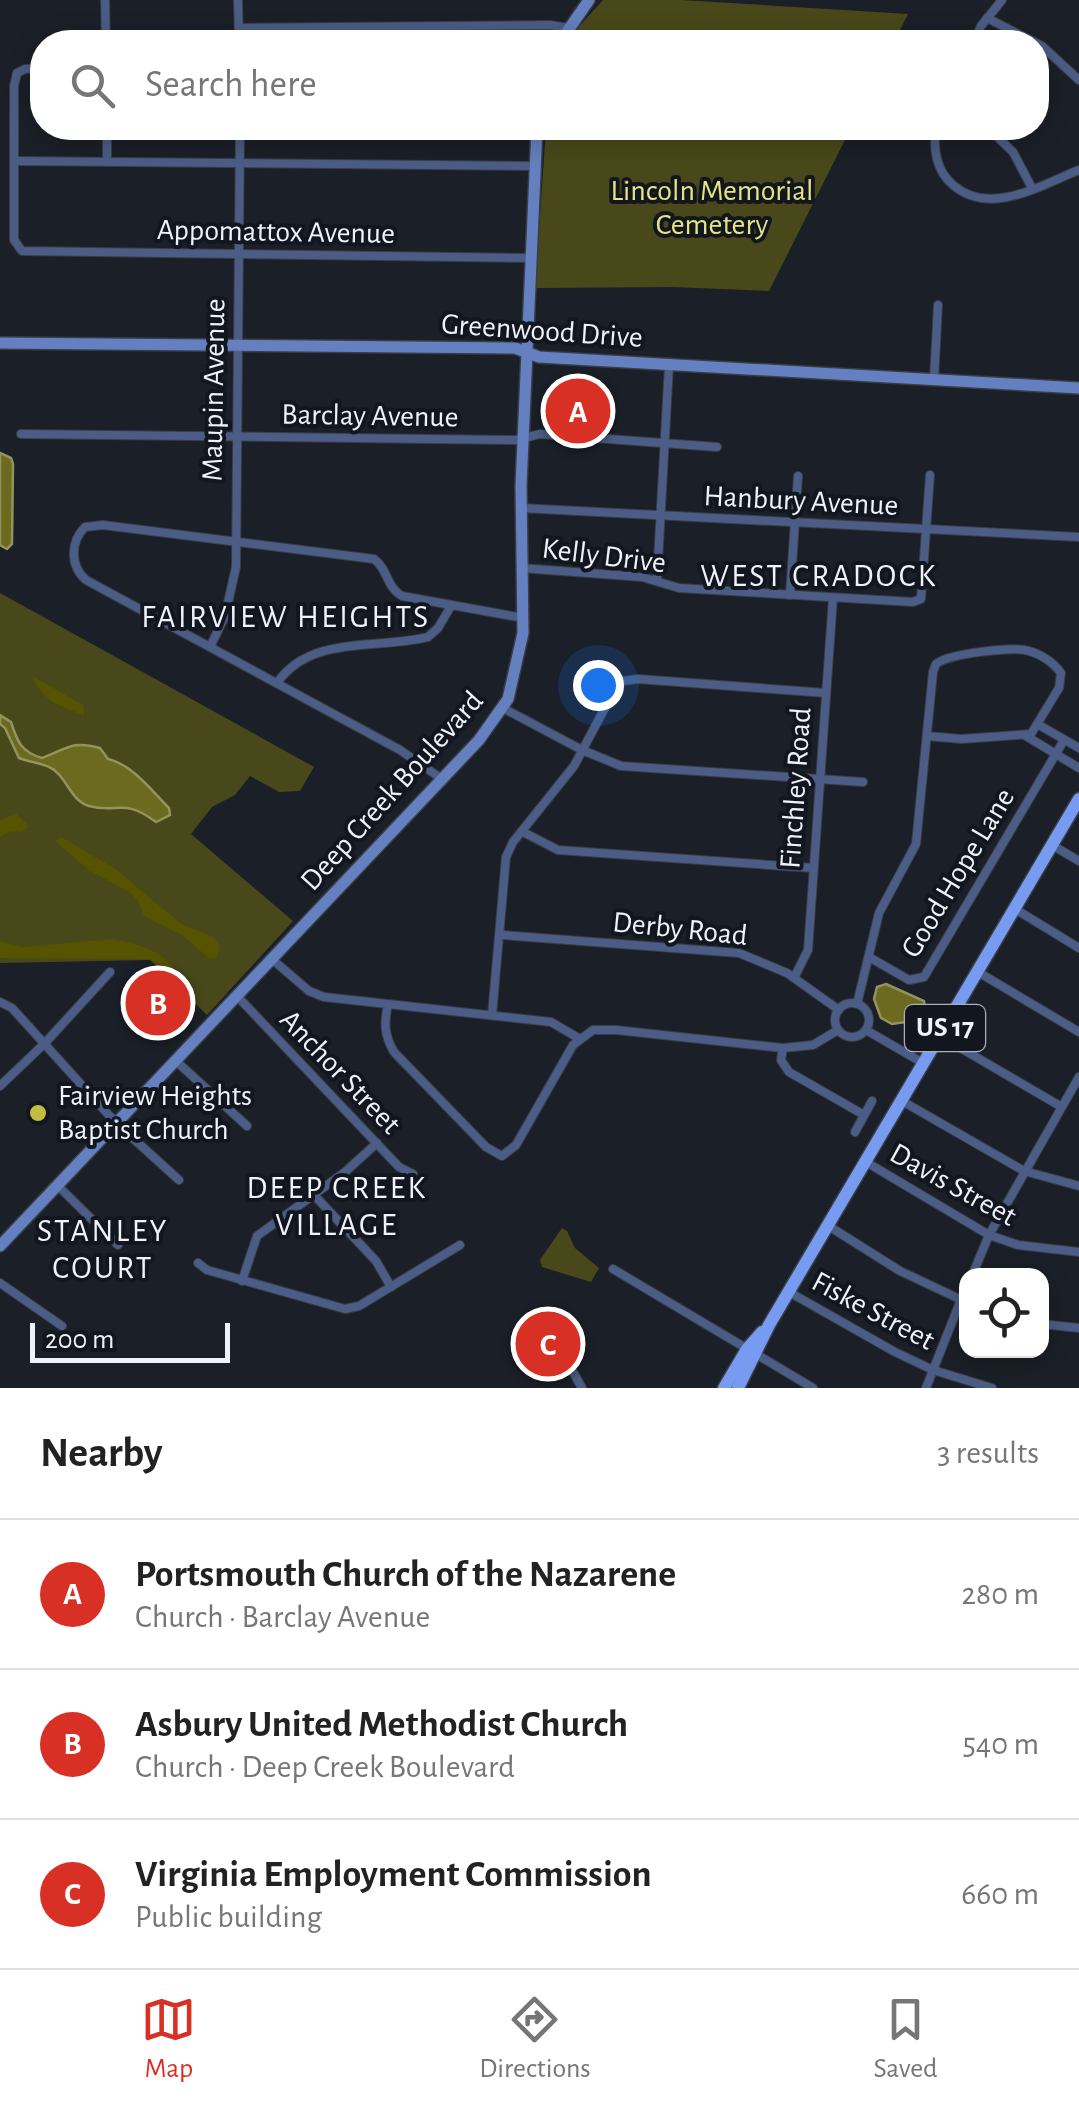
<!DOCTYPE html>
<html lang="en">
<head>
<meta charset="utf-8">
<style>
	:root { --surface:#fff; --page:#f2f2f2; --text:#222; --muted:#767676; --line:#e0e0e0; --accent:#d93025 }
	body { margin:0; font-family:"Alegreya Sans",sans-serif; background:var(--page); color:var(--text) }
	.controls { position:absolute; right:30px; bottom:30px; display:grid; overflow:hidden; border-radius:20px; box-shadow:0 5px 25px #0003 }
	.controls button { width:90px; height:90px; display:grid; place-items:center; padding:0; border:0; border-bottom:2px solid var(--line); background:var(--surface); color:var(--text); font:50px sans-serif }
	.scale { position:absolute; left:30px; bottom:25px; width:200px; box-sizing:border-box; padding-left:10px; border:5px solid #eff2f8; border-top:0; font-size:28px; line-height:35px; white-space:nowrap; color:#eff2f8; -webkit-text-stroke:8px #12161e; paint-order:stroke }
	.you { position:absolute; left:598px; top:685px; width:35px; height:35px; margin:-25px; border:8px solid #fff; border-radius:50%; background:#1a73e8; box-shadow:0 0 0 15px #1a73e833 }
	.badge { display:grid; place-items:center; width:65px; height:65px; border-radius:50%; background:var(--accent); color:#fff; font-size:32px; font-weight:700 }
	.pin { position:absolute; translate:-50% -50%; border:5px solid #fff; box-shadow:0 2px 10px #0006 }
	.list { margin:0; padding:0; list-style:none }
	h2 { display:flex; justify-content:space-between; align-items:center; height:130px; margin:0; padding:0 40px; font-size:42px }
	h2 small { font-size:32px; font-weight:400; color:var(--muted) }
	.list li { display:grid; grid-template-columns:65px 1fr auto; gap:30px; align-items:center; box-sizing:border-box; height:150px; padding:0 40px; border-top:2px solid var(--line) }
	.list b { display:block; font-size:38px; white-space:nowrap }
	.list p { margin:0; font-size:32px; white-space:nowrap; color:var(--muted) }
	.list em { font-size:32px; font-style:normal; color:var(--muted) }
	.icon { flex:none; width:55px; height:55px; fill:none; stroke:currentColor; stroke-width:2; stroke-linecap:round; stroke-linejoin:round }
	.map { position:relative; flex:none; width:1079px; height:1388px; overflow:hidden }
	.search { position:absolute; background:var(--surface); box-shadow:0 5px 25px #0003; left:30px; right:30px; top:30px; height:110px; display:flex; align-items:center; gap:25px; box-sizing:border-box; padding:0 35px; border-radius:40px; color:var(--muted); font-size:38px }
	.sheet { height:580px; background:var(--surface) }
	nav { display:flex; justify-content:space-around; align-items:center; box-sizing:border-box; height:140px; border-top:2px solid var(--line); background:var(--surface); font-size:28px; color:var(--muted) }
	nav a { display:grid; justify-items:center; gap:5px }
	nav .on { color:var(--accent) }
	.map>svg:first-child { display:block }
	.green { fill:#49481a }
	.forest { fill:#565400 }
	.water { fill:#6c6a1f; stroke:#939360; stroke-width:2.5 }
	.lines { fill:none; stroke-linecap:round; stroke-linejoin:round }
	.street-casing { stroke:#393d44; stroke-width:10 }
	.secondary-casing { stroke:#393d44; stroke-width:14 }
	.primary-casing { stroke:#393d44; stroke-width:15 }
	.street { stroke:#4b5d86; stroke-width:8 }
	.secondary { stroke:#6480c1; stroke-width:11 }
	.primary { stroke:#779bf0; stroke-width:12 }
	.poi-dot { fill:#c1bd40; stroke:#12161e; stroke-width:4 }
	.labels { text-anchor:middle; dominant-baseline:central; stroke-width:8; stroke-linejoin:round; paint-order:stroke }
	.shield { fill:#12161e; stroke:#adb0b7; stroke-width:2.5 }
	.shield-label { font-size:28px; font-weight:bold; fill:#eff2f8 }
	.park-label { font-size:30px; fill:#e7e580; stroke:#12161e }
	.street-label { font-size:30px; fill:#eff2f8; stroke:#12161e }
	.poi-label { font-size:30px; fill:#eff2f8; stroke:#12161e; text-anchor:start }
	.neighbourhood-label { font-size:32px; letter-spacing:2.5px; fill:#eff2f8; stroke:#12161e }
</style>
</head>
<body>
<div class="map">
<svg width="1079" height="1388" viewBox="0 0 1079 1388">
	<rect width="100%" height="100%" fill="#1b1f27"/>
	<g class="green">
		<path d="M603 0H681L908 14 894 42H571L575 31Z"/>
		<path d="M546 128H851L769 291 673 287 535 288Z"/>
		<path d="M0 593 314 767 300 791 279 792 250 776 235 795 212 807 191 834 293 921 207 1015 150 960 0 963Z"/>
		<path d="M562 1228 567 1231 575 1248 599 1268 591 1282 542 1267 540 1260Z"/>
	</g>
	<g class="forest">
		<path d="M32 676 83 705 84 715C60 707 42 700 32 676Z"/>
		<path d="M15 813 29 826 22 832 10 831 0 837V821Z"/>
		<path d="M61 837 114 868 180 923 213 937 220 946 216 958H209L182 935 144 916 138 900 129 892 89 870 55 841Z"/>
		<path d="M114 939C138 944 168 952 177 976L174 980 151 959 0 958V941L23 947Z"/>
	</g>
	<g class="water">
		<path d="M0 453 11 458 13 464 12 544 7 549 0 545Z"/>
		<path d="M0 715 11 722C17 741 21 752 42 758 67 749 71 740 100 748L108 759C133 765 151 790 169 808L170 815 156 822C122 797 119 814 89 806 70 801 66 774 49 767 41 763 29 762 19 758L5 728 0 724Z"/>
		<path d="M886 984 924 1001 925 1010 919 1020 892 1024 881 1018 874 999 877 987Z"/>
	</g>
	<g class="lines">
		<defs>
			<g id="street">
				<path d="M105 0 106 42"/>
				<path d="M238 0 239 42"/>
				<path d="M987 18 1042 46 1079 80"/>
				<path d="M239 28 550 25 568 28"/>
				<path d="M974 42 981 26 1002 0"/>
				<path d="M42 68 25 69 17 73 14 86V240L22 251 530 258"/>
				<path d="M107 128V161"/>
				<path d="M936 128C933 148 936 171 953 185 990 217 1041 185 1079 170"/>
				<path d="M988 128 1013 152 1032 188"/>
				<path d="M15 161 533 166"/>
				<path d="M934 380 938 305"/>
				<path d="M21 434 516 440 540 434 717 447"/>
				<path d="M521 508 1079 537"/>
				<path d="M521 568 642 577 679 588 913 602 921 599 930 475"/>
				<path d="M657 579 669 365"/>
				<path d="M790 595 798 476"/>
				<path d="M210 647 225 616 236 567 240 128"/>
				<path d="M277 683C311 634 377 650 428 637L438 628 451 606"/>
				<path d="M503 708 582 750 621 766 863 782"/>
				<path d="M1039 725 1079 748"/>
				<path d="M1026 736 1079 768"/>
				<path d="M442 779 400 750 86 580C70 566 70 542 85 527L103 525 374 559C388 569 386 587 402 596L523 618"/>
				<path d="M523 832 558 850 813 868"/>
				<path d="M1052 845 1079 861"/>
				<path d="M1015 909 1079 948"/>
				<path d="M502 935 739 953 787 973 839 1010"/>
				<path d="M869 957 909 980 924 977 1064 740"/>
				<path d="M273 960 309 991 324 997 388 1004C384 1023 384 1035 394 1052L486 1147 502 1156 516 1145 573 1045 593 1030H616L783 1048 813 1045 838 1030"/>
				<path d="M978 972 1079 1032"/>
				<path d="M794 978 808 950 833 598"/>
				<path d="M238 997 399 1167 413 1174"/>
				<path d="M0 1002 12 1008 116 1123 179 1180"/>
				<circle cx="852" cy="1020" r="17"/>
				<path d="M388 1004 551 1022 580 1039"/>
				<path d="M857 1004 879 913 916 844 933 672 936 664C947 654 1013 646 1029 651 1041 654 1054 663 1061 673L1059 688 1031 734 961 739 927 736"/>
				<path d="M492 1015 506 857 513 842 574 766 615 689 623 681 638 679 826 693"/>
				<path d="M866 1030 923 1063"/>
				<path d="M940 1036 1060 1106"/>
				<path d="M783 1048 781 1060 789 1072 864 1115"/>
				<path d="M176 1061 247 1126"/>
				<path d="M0 1086 45 1043 110 972"/>
				<path d="M902 1101 1024 1171 1079 1186"/>
				<path d="M855 1132 872 1101"/>
				<path d="M866 1162 989 1235 1018 1245 1079 1252"/>
				<path d="M57 1185 118 1245"/>
				<path d="M314 1195 376 1261 391 1287"/>
				<path d="M827 1225 900 1271 966 1302"/>
				<path d="M198 1263 207 1270 345 1309 359 1306 460 1245"/>
				<path d="M613 1269 813 1388"/>
				<path d="M972 1276 989 1235 1079 1077"/>
				<path d="M242 1281 257 1236 345 1172 377 1143"/>
				<path d="M0 1283 62 1326"/>
				<path d="M789 1292 895 1352 933 1370 992 1388"/>
				<path d="M1042 1324 1079 1328"/>
				<path d="M559 1347 582 1388"/>
				<path d="M926 1388 966 1287"/>
			</g>
			<g id="secondary">
				<path d="M560 42 589 0"/>
				<path d="M0 343 515 348 539 357 1079 388"/>
				<path d="M0 1246 479 740 508 699 523 633 521 486 537 128"/>
			</g>
			<g id="primary">
				<path d="M724 1388 747 1349 762 1332"/>
				<path d="M738 1388 769 1325 1079 799"/>
			</g>
		</defs>
		<use href="#street" class="street-casing"/>
		<use href="#secondary" class="secondary-casing"/>
		<use href="#primary" class="primary-casing"/>
		<use href="#street" class="street"/>
		<use href="#secondary" class="secondary"/>
		<use href="#primary" class="primary"/>
	</g>
	<circle class="poi-dot" cx="38" cy="1113" r="10"/>
	<g class="labels">
		<rect class="shield" x="905" y="1005" width="80" height="46" rx="8"/>
		<g class="shield-label">
			<text x="945" y="1028">US 17</text>
		</g>
		<g class="park-label">
			<text x="712" y="191">Lincoln Memorial<tspan x="712" dy="34">Cemetery</tspan></text>
		</g>
		<g class="street-label">
			<text transform="translate(276 232) rotate(1)">Appomattox Avenue</text>
			<text transform="translate(542 331) rotate(4)">Greenwood Drive</text>
			<text transform="translate(214 390) rotate(-89)">Maupin Avenue</text>
			<text transform="translate(370 416) rotate(1)">Barclay Avenue</text>
			<text transform="translate(801 501) rotate(3)">Hanbury Avenue</text>
			<text transform="translate(604 556) rotate(7)">Kelly Drive</text>
			<text transform="translate(796 788) rotate(-86)">Finchley Road</text>
			<text transform="translate(392 791) rotate(-48)">Deep Creek Boulevard</text>
			<text transform="translate(958 873) rotate(-59)">Good Hope Lane</text>
			<text transform="translate(680 929) rotate(6)">Derby Road</text>
			<text transform="translate(340 1072) rotate(46)">Anchor Street</text>
			<text transform="translate(953 1185) rotate(29)">Davis Street</text>
			<text transform="translate(873 1311) rotate(28)">Fiske Street</text>
		</g>
		<g class="poi-label">
			<text x="58" y="1096">Fairview Heights<tspan x="58" dy="34">Baptist Church</tspan></text>
		</g>
		<g class="neighbourhood-label">
			<text x="819" y="576">WEST CRADOCK</text>
			<text x="286" y="617">FAIRVIEW HEIGHTS</text>
			<text x="337" y="1188">DEEP CREEK<tspan x="337" dy="37">VILLAGE</tspan></text>
			<text x="103" y="1231">STANLEY<tspan x="103" dy="37">COURT</tspan></text>
		</g>
	</g>
</svg>
<div class="controls">
<button><svg class="icon" aria-label="locate" viewBox="0 0 24 24"><circle cx="12" cy="12" r="6"/><path d="M12 2v4M12 18v4M2 12h4M18 12h4"/></svg></button>
</div>
<div class="scale">200 m</div>
<div class="you"></div>
<div class="pin badge" style="left:578px;top:411px">A</div>
<div class="pin badge" style="left:158px;top:1003px">B</div>
<div class="pin badge" style="left:548px;top:1344px">C</div>
<div class="search"><svg class="icon" aria-label="search" viewBox="0 0 24 24"><circle cx="10" cy="10" r="6"/><path d="M15 15l6 6"/></svg>Search here</div>
</div>
<section class="sheet">
<h2>Nearby<small>3 results</small></h2>
<ul class="list">
<li><span class="badge">A</span><div><b>Portsmouth Church of the Nazarene</b><p>Church · Barclay Avenue</p></div><em>280 m</em></li>
<li><span class="badge">B</span><div><b>Asbury United Methodist Church</b><p>Church · Deep Creek Boulevard</p></div><em>540 m</em></li>
<li><span class="badge">C</span><div><b>Virginia Employment Commission</b><p>Public building</p></div><em>660 m</em></li>
</ul>
</section>
<nav>
<a class="on"><svg class="icon" aria-label="map" viewBox="0 0 24 24"><path d="M3 6l6-2 6 2 6-2v14l-6 2-6-2-6 2zM9 4v14M15 6v14"/></svg>Map</a>
<a><svg class="icon" aria-label="directions" viewBox="0 0 24 24"><path d="M12 3l9 9-9 9-9-9zM9 14v-3h6M13 9l2 2-2 2"/></svg>Directions</a>
<a><svg class="icon" aria-label="saved" viewBox="0 0 24 24"><path d="M7 4h10v16l-5-4-5 4z"/></svg>Saved</a>
</nav>
</body>
</html>
